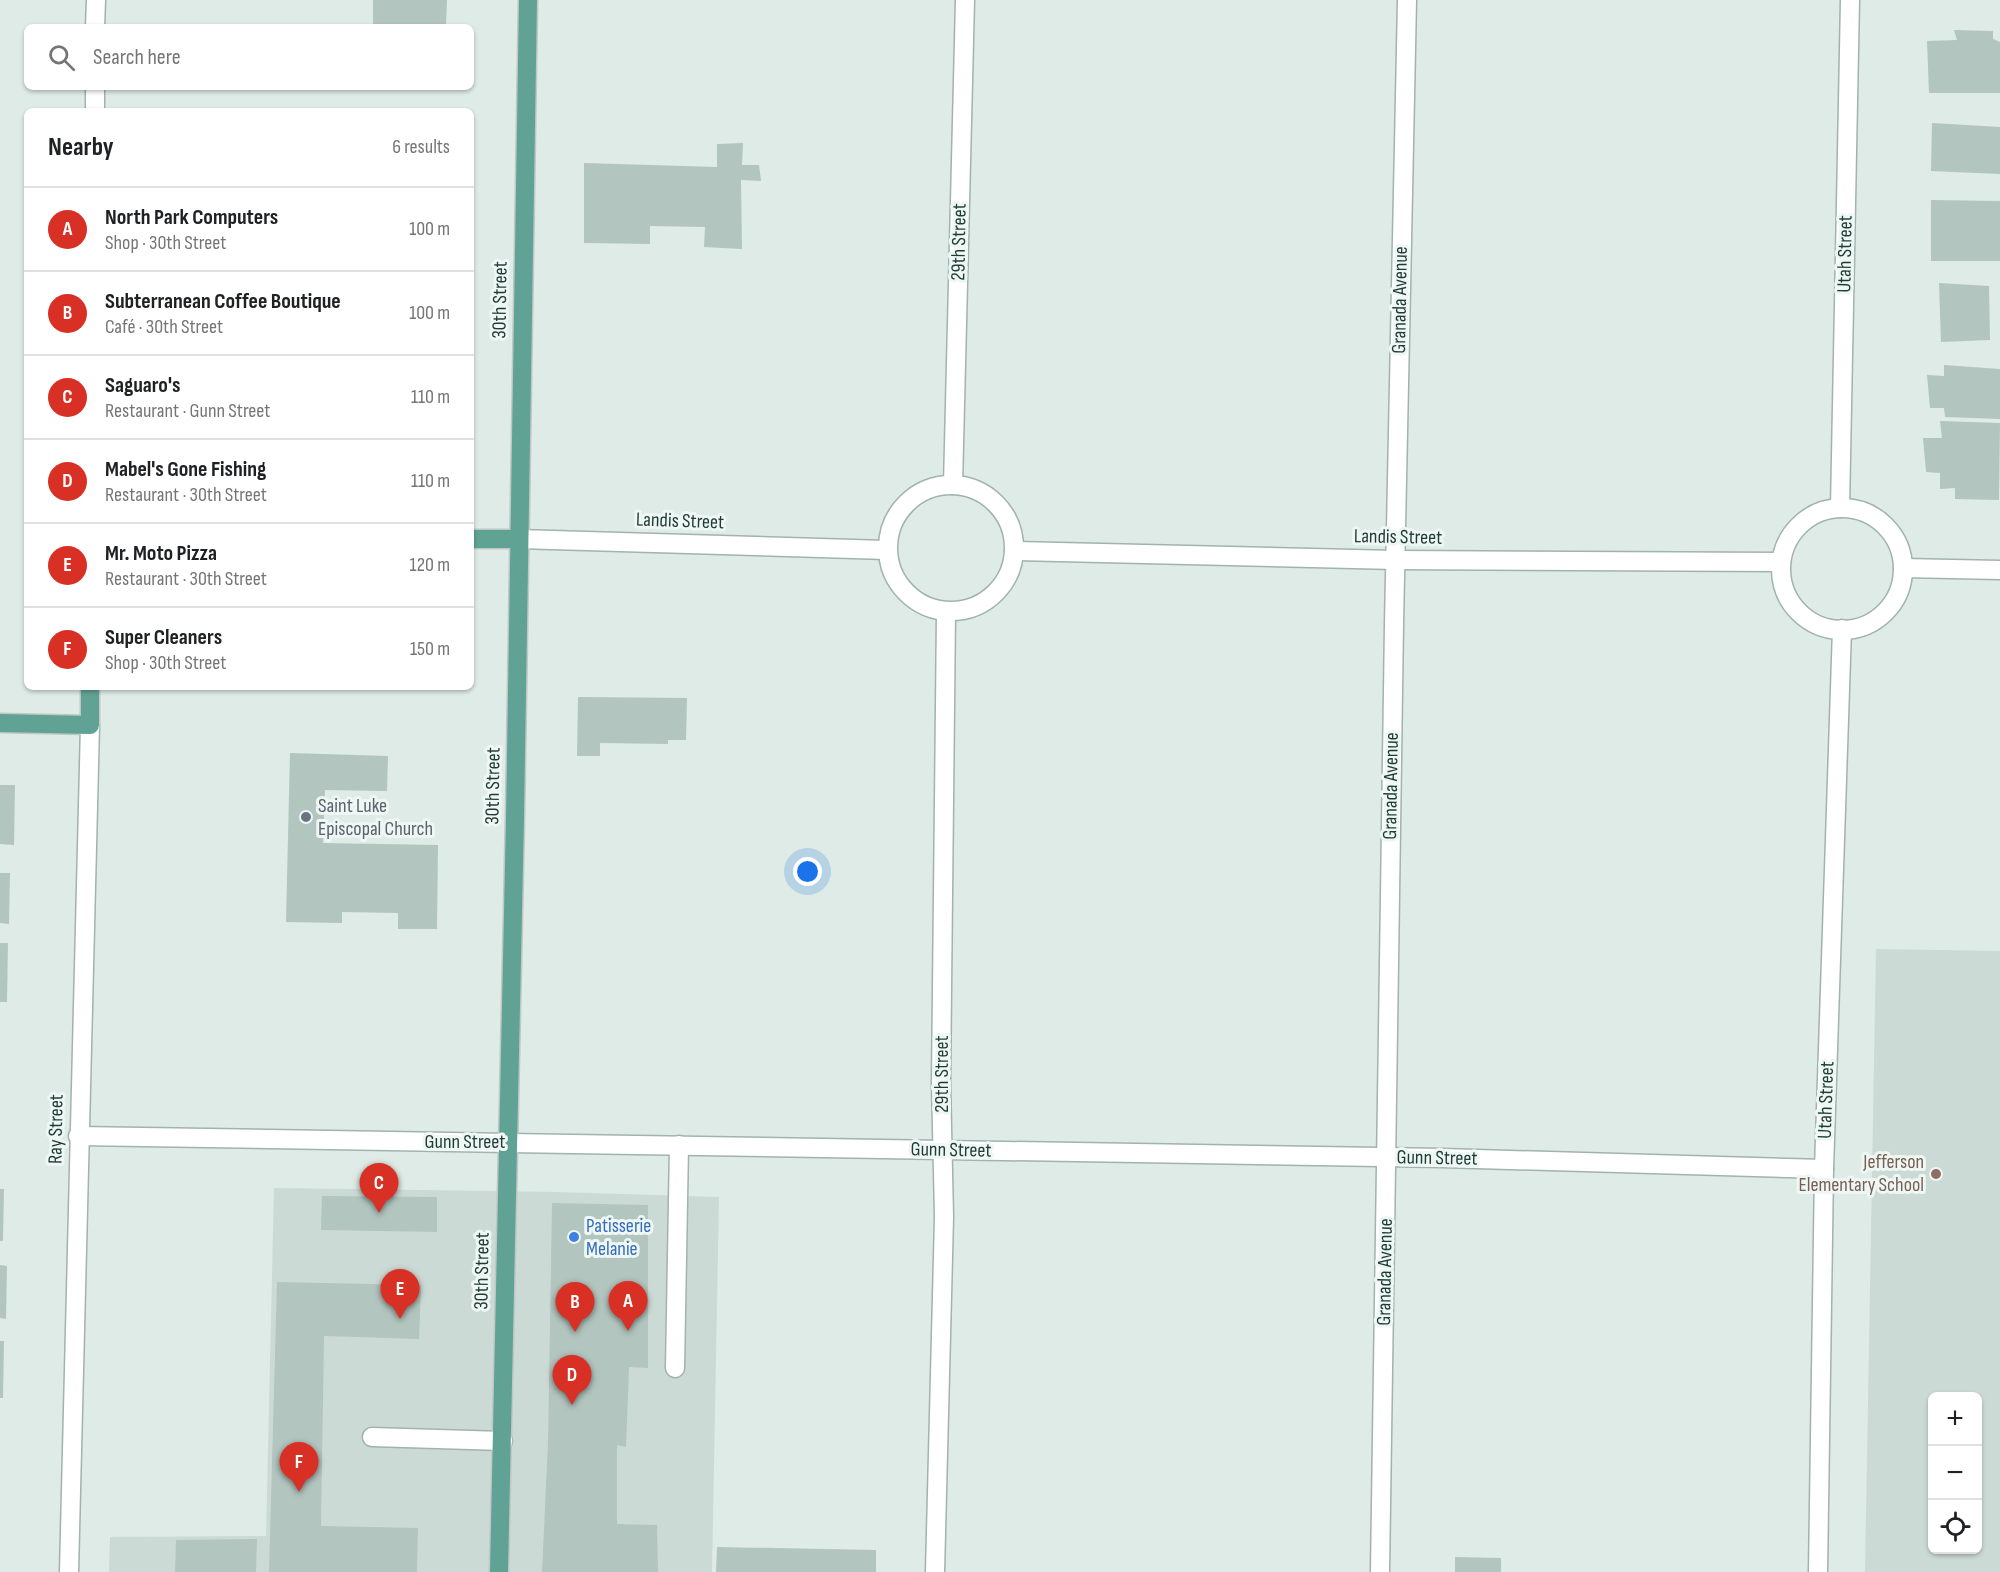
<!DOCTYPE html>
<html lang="en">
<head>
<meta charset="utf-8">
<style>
	:root { --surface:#fff; --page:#f6f6f6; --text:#202124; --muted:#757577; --line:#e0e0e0; --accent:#d93025 }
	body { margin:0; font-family:"Sofia Sans Condensed",sans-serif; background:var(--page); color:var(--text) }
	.controls { position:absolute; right:18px; bottom:18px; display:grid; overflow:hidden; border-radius:9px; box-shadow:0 2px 4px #0004 }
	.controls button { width:54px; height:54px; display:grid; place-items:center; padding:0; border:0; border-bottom:2px solid var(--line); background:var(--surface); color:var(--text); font:30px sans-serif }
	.you { position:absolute; left:808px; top:872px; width:21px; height:21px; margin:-15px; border:4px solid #fff; border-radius:50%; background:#1a73e8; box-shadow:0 0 0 9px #1a73e833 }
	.badge { display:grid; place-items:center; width:39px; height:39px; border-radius:50%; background:var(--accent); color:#fff; font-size:20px; font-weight:700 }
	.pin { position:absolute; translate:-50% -50px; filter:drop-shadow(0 2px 3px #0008) }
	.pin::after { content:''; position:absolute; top:32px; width:21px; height:18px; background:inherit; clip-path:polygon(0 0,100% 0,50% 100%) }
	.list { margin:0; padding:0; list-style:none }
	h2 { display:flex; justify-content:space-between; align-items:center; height:78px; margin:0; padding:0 24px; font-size:26px }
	h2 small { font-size:20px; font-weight:400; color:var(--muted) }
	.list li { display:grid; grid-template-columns:39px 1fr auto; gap:18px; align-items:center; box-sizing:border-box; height:84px; padding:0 24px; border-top:2px solid var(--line) }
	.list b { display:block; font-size:22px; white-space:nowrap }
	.list p { margin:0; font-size:20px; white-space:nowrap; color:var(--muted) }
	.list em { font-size:20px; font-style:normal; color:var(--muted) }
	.icon { flex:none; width:33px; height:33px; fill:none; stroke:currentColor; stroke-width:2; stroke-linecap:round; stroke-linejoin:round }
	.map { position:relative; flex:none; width:2000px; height:1572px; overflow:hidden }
	.search { position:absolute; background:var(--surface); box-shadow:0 2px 4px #0004; left:24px; top:24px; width:450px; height:66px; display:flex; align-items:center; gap:15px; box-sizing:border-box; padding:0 21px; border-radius:9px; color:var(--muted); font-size:22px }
	.panel { position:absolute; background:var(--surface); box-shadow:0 2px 4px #0004; left:24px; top:108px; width:450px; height:582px; border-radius:9px }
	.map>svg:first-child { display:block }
	.built { fill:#ccdad5; fill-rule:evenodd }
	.building { fill:#b3c5bf }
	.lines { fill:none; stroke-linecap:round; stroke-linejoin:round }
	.minor-casing { stroke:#a1b3ad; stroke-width:21 }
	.major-casing { stroke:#c0c8c6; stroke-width:21 }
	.minor { stroke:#fff; stroke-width:18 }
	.major { stroke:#60a395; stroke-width:18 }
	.worship-dot { fill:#6b7280; stroke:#eef7f3; stroke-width:2 }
	.education-dot { fill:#8d6e63; stroke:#eef7f3; stroke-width:2 }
	.shop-dot { fill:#3f7fe0; stroke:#eef7f3; stroke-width:2 }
	.labels { text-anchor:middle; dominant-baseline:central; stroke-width:6; stroke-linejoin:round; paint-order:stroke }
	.street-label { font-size:20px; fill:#1f3b35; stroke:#eef7f3 }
	.worship-label { font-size:20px; fill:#5b616d; stroke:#eef7f3; text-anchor:start }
	.education-label { font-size:20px; fill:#785e54; stroke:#eef7f3; text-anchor:end }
	.shop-label { font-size:20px; fill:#366cbe; stroke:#eef7f3; text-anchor:start }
</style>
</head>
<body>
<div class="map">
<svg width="2000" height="1572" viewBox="0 0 2000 1572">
	<rect width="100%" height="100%" fill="#deebe6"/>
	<g class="built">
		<path d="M1876 949 2000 951V1572H1865ZM1932 1396H1978V1550H1932Z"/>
		<path d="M274 1188 557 1192 719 1197 712 1572H109L110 1537 266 1536Z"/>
	</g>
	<g class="building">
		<path d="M373 0H447L446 27H373Z"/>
		<path d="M1954 30 1993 31V39L2000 42V93H1929L1927 41 1957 40Z"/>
		<path d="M1932 123 2000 127V174L1931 171Z"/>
		<path d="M743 143 742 165H759L761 181 741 180 742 249 704 247 705 227 650 226V244L584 243V163L717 167V144Z"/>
		<path d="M1931 200 2000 201V261H1931Z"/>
		<path d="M1939 283 1989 286 1990 340 1941 342Z"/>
		<path d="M1944 365 2000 369V419L1945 417 1944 408H1930L1927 375 1944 376Z"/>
		<path d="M1940 421 2000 423 1999 500 1955 499V488L1940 489V473L1926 472 1923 438H1942Z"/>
		<path d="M578 697 687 698 686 740H668V744L600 743V756H577Z"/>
		<path d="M290 753 388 756 387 791 325 790 323 843 438 845 437 929H398V913L342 912V923L286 922Z"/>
		<path d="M0 785H15L14 845 0 844Z"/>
		<path d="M0 873H10L9 924 0 923Z"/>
		<path d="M0 943H8L7 1002H0Z"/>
		<path d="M0 1189H4L3 1241H0Z"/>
		<path d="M322 1196 437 1197V1232L321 1230Z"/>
		<path d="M552 1203 648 1205V1368L629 1367 626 1447 617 1445V1524L657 1525 658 1572H542L548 1443Z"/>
		<path d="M0 1265 7 1266 6 1319 0 1318Z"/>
		<path d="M277 1282 421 1285 419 1339 324 1336 321 1526 418 1528 417 1572H269Z"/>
		<path d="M0 1341H4L3 1398H0Z"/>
		<path d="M257 1539 256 1572H175L176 1540Z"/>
		<path d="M717 1547 876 1550V1572H716Z"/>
		<path d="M1455 1557 1501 1558V1572H1455Z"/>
	</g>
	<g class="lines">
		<defs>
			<g id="minor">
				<path d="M95 27 96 0"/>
				<path d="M95 111V87"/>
				<circle cx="951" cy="548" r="63"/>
				<path d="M953 485 965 0"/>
				<path d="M1840 508 1850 0"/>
				<circle cx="1842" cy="569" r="61"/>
				<path d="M518 539 887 550"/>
				<path d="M1014 551 1395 560 1781 562"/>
				<path d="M1903 568 2000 570"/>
				<path d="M78 1136 1443 1158 1824 1169"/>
				<path d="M675 1368 679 1145"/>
				<path d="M372 1437 503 1441"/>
				<path d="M69 1572 90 725"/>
				<path d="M935 1572 944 1217 941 1083 946 612"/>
				<path d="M1380 1572 1394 624 1407 0"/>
				<path d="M1818 1572 1824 1169 1842 629"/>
			</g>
			<g id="major">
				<path d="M471 539H518"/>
				<path d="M0 723 90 725V687"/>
				<path d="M499 1572 515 818 528 0"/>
			</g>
		</defs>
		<use href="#minor" class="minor-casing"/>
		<use href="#major" class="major-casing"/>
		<use href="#minor" class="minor"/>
		<use href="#major" class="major"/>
	</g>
	<circle class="worship-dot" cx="306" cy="817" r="6"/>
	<circle class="education-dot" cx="1936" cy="1174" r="6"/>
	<circle class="shop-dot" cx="574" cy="1237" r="6"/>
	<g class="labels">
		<g class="street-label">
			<text transform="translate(959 242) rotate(-89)">29th Street</text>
			<text transform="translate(1845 254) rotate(-89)">Utah Street</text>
			<text transform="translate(500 300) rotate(-89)">30th Street</text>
			<text transform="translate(1400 300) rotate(-89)">Granada Avenue</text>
			<text transform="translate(680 521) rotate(2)">Landis Street</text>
			<text transform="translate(1398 537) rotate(1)">Landis Street</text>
			<text transform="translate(493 786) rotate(-89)">30th Street</text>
			<text transform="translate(1391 786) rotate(-89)">Granada Avenue</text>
			<text transform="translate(942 1074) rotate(-90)">29th Street</text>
			<text transform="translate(1826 1100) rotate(-88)">Utah Street</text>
			<text transform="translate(56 1129) rotate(-89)">Ray Street</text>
			<text x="465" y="1142">Gunn Street</text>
			<text transform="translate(951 1150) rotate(1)">Gunn Street</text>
			<text transform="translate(1437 1158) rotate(1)">Gunn Street</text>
			<text transform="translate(482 1271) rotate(-89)">30th Street</text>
			<text transform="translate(1385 1272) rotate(-89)">Granada Avenue</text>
		</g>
		<g class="worship-label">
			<text x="318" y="806">Saint Luke<tspan x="318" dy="23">Episcopal Church</tspan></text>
		</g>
		<g class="education-label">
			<text x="1924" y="1162">Jefferson<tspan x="1924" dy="23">Elementary School</tspan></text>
		</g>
		<g class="shop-label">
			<text x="586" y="1226">Patisserie<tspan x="586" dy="23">Melanie</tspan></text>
		</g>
	</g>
</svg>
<div class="controls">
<button>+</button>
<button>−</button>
<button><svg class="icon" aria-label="locate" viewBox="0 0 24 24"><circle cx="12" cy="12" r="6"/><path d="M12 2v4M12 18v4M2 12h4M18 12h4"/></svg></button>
</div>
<div class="you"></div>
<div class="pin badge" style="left:628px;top:1331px">A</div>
<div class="pin badge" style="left:575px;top:1332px">B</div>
<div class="pin badge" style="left:379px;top:1213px">C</div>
<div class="pin badge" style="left:572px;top:1405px">D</div>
<div class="pin badge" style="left:400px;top:1319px">E</div>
<div class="pin badge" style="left:299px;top:1492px">F</div>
<div class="search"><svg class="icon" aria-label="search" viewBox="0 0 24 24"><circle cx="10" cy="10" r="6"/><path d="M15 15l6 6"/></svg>Search here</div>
<section class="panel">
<h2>Nearby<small>6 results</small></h2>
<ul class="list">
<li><span class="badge">A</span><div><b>North Park Computers</b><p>Shop · 30th Street</p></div><em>100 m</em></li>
<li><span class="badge">B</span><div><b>Subterranean Coffee Boutique</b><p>Café · 30th Street</p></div><em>100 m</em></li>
<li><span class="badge">C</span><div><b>Saguaro's</b><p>Restaurant · Gunn Street</p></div><em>110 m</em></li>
<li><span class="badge">D</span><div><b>Mabel's Gone Fishing</b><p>Restaurant · 30th Street</p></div><em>110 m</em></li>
<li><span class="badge">E</span><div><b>Mr. Moto Pizza</b><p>Restaurant · 30th Street</p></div><em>120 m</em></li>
<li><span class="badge">F</span><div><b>Super Cleaners</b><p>Shop · 30th Street</p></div><em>150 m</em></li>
</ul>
</section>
</div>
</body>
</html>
